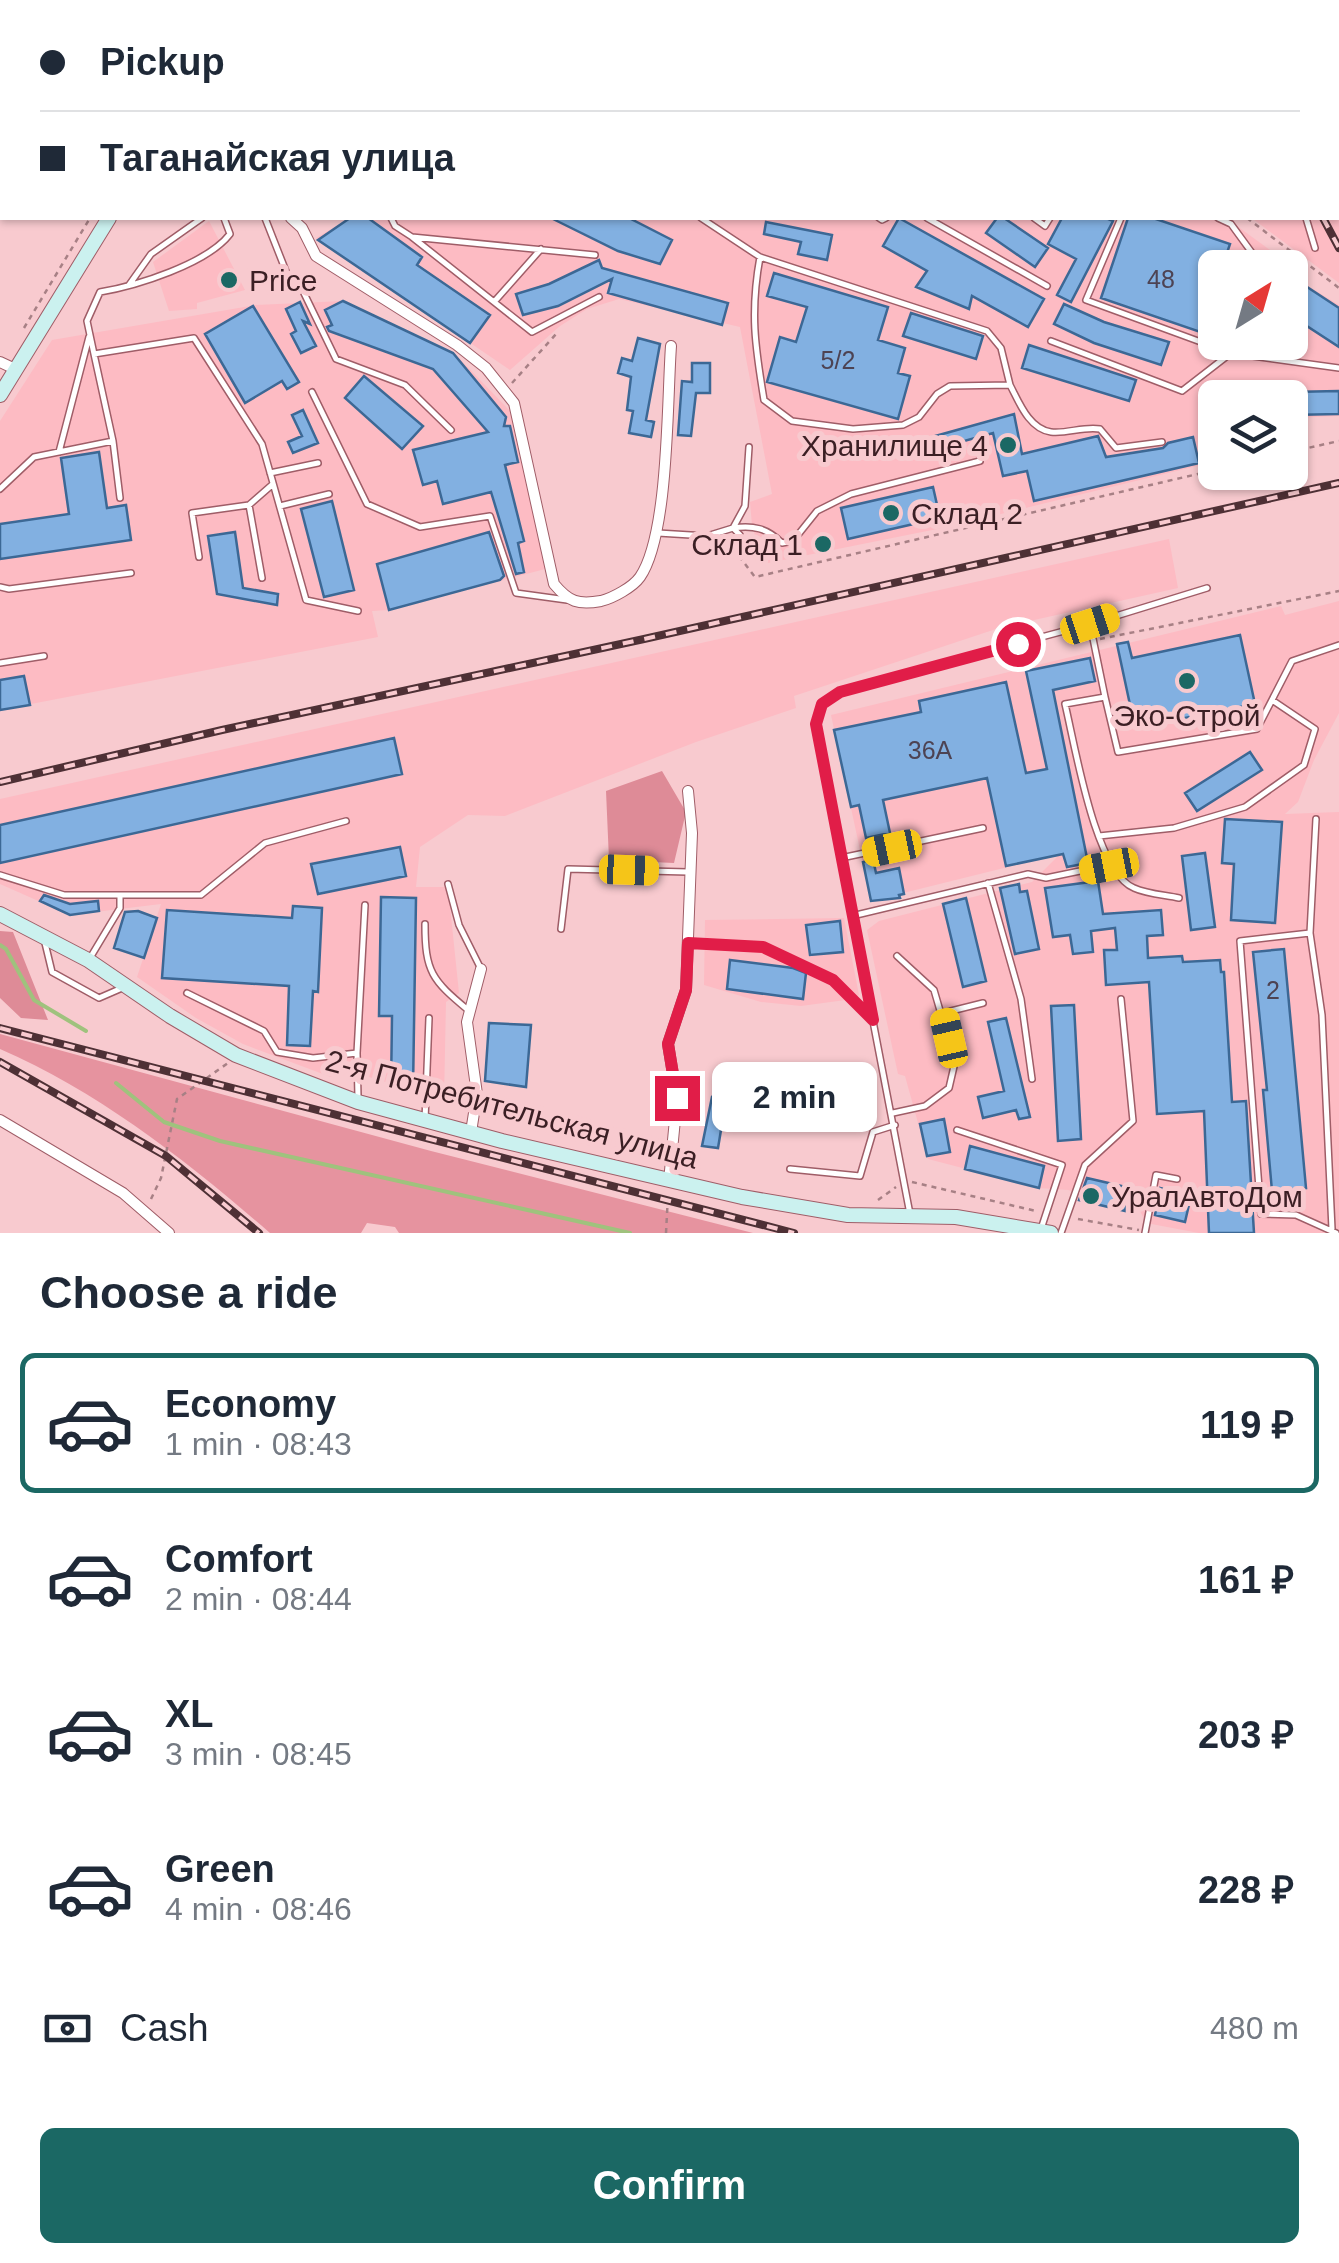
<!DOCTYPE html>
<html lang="en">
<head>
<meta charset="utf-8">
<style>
  :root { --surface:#fff; --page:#f6f6f7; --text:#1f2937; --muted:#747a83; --line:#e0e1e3; --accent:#1b6864 }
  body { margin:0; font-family:Helvetica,sans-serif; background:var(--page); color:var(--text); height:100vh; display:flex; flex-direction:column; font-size:38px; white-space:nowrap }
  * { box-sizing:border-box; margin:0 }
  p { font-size:32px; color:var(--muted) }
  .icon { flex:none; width:55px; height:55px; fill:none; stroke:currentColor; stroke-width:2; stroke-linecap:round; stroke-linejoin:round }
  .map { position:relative; height:1233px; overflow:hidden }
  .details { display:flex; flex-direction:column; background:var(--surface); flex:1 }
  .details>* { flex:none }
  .banner { position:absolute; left:0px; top:0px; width:1340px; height:220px; box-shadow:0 2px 8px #0004; display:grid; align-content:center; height:220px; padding:0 40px; background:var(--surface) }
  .needle { width:65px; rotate:37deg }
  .controls { position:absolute; left:1198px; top:250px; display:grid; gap:20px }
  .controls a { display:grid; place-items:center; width:110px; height:110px; border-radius:15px; background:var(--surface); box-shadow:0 2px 8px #0004; font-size:50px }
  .end { position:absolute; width:45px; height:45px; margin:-22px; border:12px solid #e11d48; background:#fff; box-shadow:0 0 0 5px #fff }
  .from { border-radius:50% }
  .bubble { position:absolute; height:70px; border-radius:15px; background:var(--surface); box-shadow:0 2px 8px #0004; font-size:32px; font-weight:600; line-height:70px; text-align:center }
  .car { position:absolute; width:30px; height:60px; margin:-30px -15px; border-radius:12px; box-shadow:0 0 8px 2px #0007; background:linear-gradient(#f5c518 24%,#345 0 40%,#f5c518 0 76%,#345 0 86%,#f5c518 0) }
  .banner b { display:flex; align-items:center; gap:35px; height:95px; font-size:38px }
  .banner b+b { border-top:2px solid var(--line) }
  .banner i { width:25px; height:25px; background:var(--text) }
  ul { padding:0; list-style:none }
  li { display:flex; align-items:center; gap:30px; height:140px; margin:0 20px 15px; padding:0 20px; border:5px solid transparent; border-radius:15px }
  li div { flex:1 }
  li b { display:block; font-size:38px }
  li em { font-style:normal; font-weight:600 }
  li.current { border-color:var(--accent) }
  li>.icon { width:90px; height:90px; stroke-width:1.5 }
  h2 { padding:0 40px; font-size:45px; line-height:120px }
  .pay { display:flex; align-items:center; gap:25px; height:110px; padding:0 40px; font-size:38px }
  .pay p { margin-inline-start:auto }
  .button { display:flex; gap:20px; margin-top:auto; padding:20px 40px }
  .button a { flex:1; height:115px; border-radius:15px; background:var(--accent); color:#fff; font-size:40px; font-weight:600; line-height:115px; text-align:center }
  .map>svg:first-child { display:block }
</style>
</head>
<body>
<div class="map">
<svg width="1339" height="1233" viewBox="0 0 1339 1233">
  <rect width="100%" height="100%" fill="#f8cacf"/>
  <path fill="#fdbbc3" d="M 988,0 L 1339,0 L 1339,283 L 1253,219 L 1338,218 L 1338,2 Z
    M 350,218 L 1226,218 L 1270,250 L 1269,259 L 1280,267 L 1215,268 L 1215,342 L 1290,342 L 1290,275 L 1339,305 L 1339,416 L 1290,418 L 1290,398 L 1215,398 L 1215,419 L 1209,420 L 1205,464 L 952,526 L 763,564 L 752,525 L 750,502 L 772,494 L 740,327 L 619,299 L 587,309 L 560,326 L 510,370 L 316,238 Z
    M 209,221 L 245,290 L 197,303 L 197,309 L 169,311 L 153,262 Z
    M 343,301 L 455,354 L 512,413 L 549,568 L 389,610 L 372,611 L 378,637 L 0,710 L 0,421 L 52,340 L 256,305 Z
    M 1169,539 L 1178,588 L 1002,627 L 794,696 L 796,708 L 696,742 L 505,816 L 468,815 L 420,847 L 416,887 L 448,887 L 459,993 L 446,1002 L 444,1100 L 369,1077 L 367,1069 L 352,1064 L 331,1077 L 243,1044 L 196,1018 L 137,977 L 161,904 L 70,915 L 0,884 L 0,799 Z
    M 1339,601 L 1339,713 L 1314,760 L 1298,802 L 1285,814 L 1339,812 L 1339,1233 L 1199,1233 L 1146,1223 L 1140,1211 L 1068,1190 L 1039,1188 L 928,1159 L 905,1076 L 898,1074 L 867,930 L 879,921 L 1032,882 L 1060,854 L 871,901 L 831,715 L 1281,606 L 1285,615 Z
    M 844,918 L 859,995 L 853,999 L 801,1006 L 761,1002 L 704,985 L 705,920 Z"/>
  <path fill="#e6939f" d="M 0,1034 L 431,1151 L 753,1233 L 399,1233 L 395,1227 L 367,1223 L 361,1233 L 270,1233 C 188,1162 101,1093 0,1049 Z"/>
  <path fill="#de8b97" d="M 662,771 L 686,812 L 674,863 L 609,860 L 606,791 Z
    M 0,931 L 13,932 L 48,1020 L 21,1018 L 0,998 Z"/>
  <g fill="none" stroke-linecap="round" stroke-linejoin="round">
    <path stroke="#9fc27d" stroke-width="4" d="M 0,945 L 6,949 L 34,1000 L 86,1031
      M 116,1083 L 164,1122 L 220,1141 L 630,1233"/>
  </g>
  <path fill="#82b0e1" stroke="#3c6895" stroke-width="2.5" d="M 350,218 L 368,218 L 422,257 L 417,265 L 490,315 L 470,343 L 318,240 Z
    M 551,218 L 629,218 L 672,240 L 660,264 L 618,251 Z
    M 899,218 L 1044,299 L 1028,327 L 972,296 L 969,309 L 916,287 L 927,271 L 883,246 Z
    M 997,218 L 1004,218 L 1048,248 L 1035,267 L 986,233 Z
    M 1062,218 L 1106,218 L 1113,221 L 1071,302 L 1057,295 L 1076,259 L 1048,244 Z
    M 1128,218 L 1153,218 L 1230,244 L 1222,268 L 1215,268 L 1215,318 L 1209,335 L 1101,298 Z
    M 766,222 L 832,235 L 827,260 L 798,254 L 801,242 L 764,234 Z
    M 599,260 L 602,268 L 728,303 L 722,325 L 608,293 L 612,279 L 558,306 L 523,315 L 516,294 L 549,284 Z
    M 774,273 L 888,307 L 878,340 L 905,348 L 898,373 L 910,376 L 898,419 L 767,382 L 780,337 L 796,342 L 807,307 L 767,296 Z
    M 1298,281 L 1339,308 L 1339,347 L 1290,315 L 1290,295 Z
    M 343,301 L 453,353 L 506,417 L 504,426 L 510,426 L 518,462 L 505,465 L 524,541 L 518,543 L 524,572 L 516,574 L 491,492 L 443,504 L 437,481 L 423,485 L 413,450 L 488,432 L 433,369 L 329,331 L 327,327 L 332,325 L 325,310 Z
    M 300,302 L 310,324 L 303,321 L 316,346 L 301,353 L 291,334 L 296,331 L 286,309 Z
    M 1064,304 L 1104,322 L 1169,342 L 1161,365 L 1094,343 L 1054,324 Z
    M 253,306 L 299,382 L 287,389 L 282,381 L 245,403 L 205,334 Z
    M 911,313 L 983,336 L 976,359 L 903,336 Z
    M 638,338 L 660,344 L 646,420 L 654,422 L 651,437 L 629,433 L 633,411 L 627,410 L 631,377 L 618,373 L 622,358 L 632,361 Z
    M 1029,345 L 1136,380 L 1129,401 L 1022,368 Z
    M 692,363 L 710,363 L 710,393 L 696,393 L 691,436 L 678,435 L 682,381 L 692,382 Z
    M 364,376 L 423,426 L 402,449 L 345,398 Z
    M 1339,391 L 1339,414 L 1290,415 L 1290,392 Z
    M 303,410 L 318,443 L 293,453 L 288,442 L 302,436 L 292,415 Z
    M 1014,414 L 1022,454 L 1098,436 L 1106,457 L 1163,448 L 1168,443 L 1193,437 L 1199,463 L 1034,501 L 1027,471 L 1003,476 L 993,433 L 917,454 L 914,442 Z
    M 99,452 L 107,508 L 126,505 L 131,540 L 0,559 L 0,524 L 69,514 L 61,458 Z
    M 933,487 L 940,518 L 848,539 L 841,508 Z
    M 332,501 L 354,590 L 324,597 L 301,509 Z
    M 235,532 L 243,588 L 278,594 L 277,605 L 217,594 L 208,536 Z
    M 489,532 L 504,576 L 500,580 L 389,610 L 377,564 Z
    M 1240,635 L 1255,704 L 1135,728 L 1117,644 L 1128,642 L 1132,658 Z
    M 1090,658 L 1095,681 L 1053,690 L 1088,863 L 1067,867 L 1063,854 L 1006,866 L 987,778 L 883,800 L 890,833 L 866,838 L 859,805 L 851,807 L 834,730 L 921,712 L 919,701 L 1006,682 L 1026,773 L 1047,769 L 1026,671 Z
    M 24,676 L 30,705 L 0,710 L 0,680 Z
    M 394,738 L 402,774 L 0,863 L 0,825 Z
    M 1250,752 L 1262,770 L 1197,811 L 1185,793 Z
    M 1225,819 L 1282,822 L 1275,923 L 1231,920 L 1234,864 L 1222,863 Z
    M 400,847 L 406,876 L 318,894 L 311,864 Z
    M 1205,853 L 1215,927 L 1191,930 L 1182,856 Z
    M 873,859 L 876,873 L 899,868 L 904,894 L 899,895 L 900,898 L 871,901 L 863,862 Z
    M 1098,881 L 1103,914 L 1161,910 L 1163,935 L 1147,936 L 1148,958 L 1182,956 L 1183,962 L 1220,960 L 1221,972 L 1224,972 L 1232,1102 L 1246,1101 L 1254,1233 L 1209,1233 L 1204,1111 L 1157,1114 L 1149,982 L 1106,985 L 1104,950 L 1117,950 L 1115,928 L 1091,931 L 1093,952 L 1073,954 L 1070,935 L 1053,937 L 1045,888 Z
    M 1019,884 L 1020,892 L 1027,891 L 1039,949 L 1015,954 L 1000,888 Z
    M 44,895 L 70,904 L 98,901 L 99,911 L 70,915 L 40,901 Z
    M 381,897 L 416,898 L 413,1090 L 391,1090 L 392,1016 L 379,1016 Z
    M 966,898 L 986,981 L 963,987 L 943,904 Z
    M 293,906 L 322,908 L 318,992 L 313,991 L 310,1046 L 287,1045 L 289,986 L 162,978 L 167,910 L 292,918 Z
    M 138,911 L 157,918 L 144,958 L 114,948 L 125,912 Z
    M 840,921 L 843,952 L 810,955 L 806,925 Z
    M 1284,949 L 1306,1188 L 1272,1191 L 1263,1090 L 1267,1090 L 1253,952 Z
    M 730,960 L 793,968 L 806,973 L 803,999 L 727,989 Z
    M 1074,1005 L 1081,1139 L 1058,1141 L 1051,1006 Z
    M 1006,1018 L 1030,1117 L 1019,1119 L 1016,1110 L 983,1118 L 978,1097 L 1004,1091 L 988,1022 Z
    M 489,1023 L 531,1025 L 526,1087 L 485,1081 Z
    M 712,1097 L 726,1100 L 718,1148 L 702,1146 Z
    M 944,1119 L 950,1152 L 927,1156 L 920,1124 Z
    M 970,1146 L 1044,1166 L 1039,1188 L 965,1169 Z
    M 1087,1178 L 1130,1188 L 1125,1211 L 1079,1200 Z
    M 1160,1188 L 1191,1196 L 1185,1222 L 1155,1215 Z"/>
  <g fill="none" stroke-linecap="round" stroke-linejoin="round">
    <g stroke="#9f5d67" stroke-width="8">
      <path id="lane" d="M 85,0 L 86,2
        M 235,0 L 236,2
        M 649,0 L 652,2
        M 1313,0 L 1314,2
        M 447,2 L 455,0
        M 513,2 L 515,0
        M 913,2 L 915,0
        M 1148,2 L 1149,0
        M 1220,2 L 1223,0
        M 0,150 L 2,149
        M 265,218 L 289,279 L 301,287 L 336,359 L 405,385 L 451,430
        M 391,218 L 395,226 L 412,237 L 595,255
        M 701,218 L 760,257 L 987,331 L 1001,348 L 1010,385
        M 879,218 L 882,220 L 886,218
        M 927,218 L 1047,286
        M 1034,218 L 1045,226 L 1050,218
        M 1121,218 L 1086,300 L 1231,353 L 1339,368
        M 1218,218 L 1231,224 L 1255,257 L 1253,268
        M 1306,218 L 1315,248
        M 412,237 L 532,332 L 599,297
        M 760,257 C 750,312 755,346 764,400 L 792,421 L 853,429 L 903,425 L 919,417 L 937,394 L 950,386 L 1010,385 C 1019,402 1029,429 1051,432 C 1067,434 1084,426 1100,429 L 1116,448 L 1162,442
        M 129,285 L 151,254 L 202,218
        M 494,302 L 541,249
        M 1051,341 L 1182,391 L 1231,353 L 1234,342
        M 94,354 L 87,321 L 100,292 C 136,286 207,264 230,234 L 224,218
        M 312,392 L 367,504 L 420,527 L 490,516 L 516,593 L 567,600
        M 113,441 L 120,498
        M 59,452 L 89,337
        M 270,473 L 318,463
        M 0,489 L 34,457 L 113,441 L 94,354 L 194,338 L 262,444 L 306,600 L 358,611
        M 249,505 L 262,578
        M 280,506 L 329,494
        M 658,533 L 707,536 L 733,528 L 745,506 L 749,447
        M 707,536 L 733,548 L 738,544 L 740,535 L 733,528 C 753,525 767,528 782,543 L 793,541 L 817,511 L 851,494 L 980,461
        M 199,557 L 192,513 L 249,505 L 273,484
        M 0,587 L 9,589 L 131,573
        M 0,663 L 44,656
        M 1105,697 L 1118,752 L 1257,729 L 1292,661 L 1339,645
        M 1316,819 L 1310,933 L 1322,1015 L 1332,1229
        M 1099,836 L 1174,828 L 1245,807 L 1304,765 L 1315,729 L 1272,700
        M 841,858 L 983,828
        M 0,875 L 64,895 L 201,895 L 265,843 L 346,821
        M 988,883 L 1021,999 L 1032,1079
        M 448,884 L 459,925 L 481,969
        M 1179,898 C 1165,895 1147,894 1134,888 C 1095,872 1075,745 1065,704 L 1105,697 L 1090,624 L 1207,588
        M 852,916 L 1028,874 L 1046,878 L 1109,865
        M 425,924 C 425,972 432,980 468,1010
        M 561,929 L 568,869 L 688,872
        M 1310,933 L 1240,941 L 1261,1214 L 1296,1215 L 1336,1233
        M 45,943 L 52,972 L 99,998 L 122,988
        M 688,943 L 763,947 L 833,979 L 871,1018
        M 90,958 L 120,908 L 120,897
        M 187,993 L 264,1031 L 277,1052 L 313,1058 L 357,1053
        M 943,1013 L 983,1003
        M 358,1097 L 357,1053 L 365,905
        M 893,1113 L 925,1106 L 949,1088 L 955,1062 L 934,990 L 897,956
        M 425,1120 L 429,1018
        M 957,1130 L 1062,1165 L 1041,1229
        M 790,1169 L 860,1176 L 873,1132 L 895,1125
        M 910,1214 L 816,724 L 822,704 L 840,691 L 1090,624
        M 1061,1233 L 1085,1165 L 1133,1121 L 1121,999
        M 1145,1233 L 1156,1175 L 1177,1179"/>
    </g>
    <g stroke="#9f5d67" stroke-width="12">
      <path id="street" d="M 926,0 L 929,2
        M 560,2 L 562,0
        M 291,218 L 302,228 L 316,256 L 457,345 L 486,368 L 514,403 L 554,584 C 569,602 578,605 601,601 C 613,598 633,587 640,577 C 669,535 667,401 671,346
        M 0,362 L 15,369
        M 0,1120 L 123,1193 L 169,1233
        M 471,1132 L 477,1094 L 467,1022 L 481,969
        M 669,1181 L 677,1099 L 668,1044 L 686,990 L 692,833 L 688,791"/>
    </g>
    <g stroke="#9f5d67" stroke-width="16">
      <path id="secondary" d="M 161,0 L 162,2
        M 0,395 L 109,218
        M 0,914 L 88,960 L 170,1016 L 236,1055 L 358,1102 L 502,1141 L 742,1197 L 848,1215 L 956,1217 L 1051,1233"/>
    </g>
    <path stroke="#a78085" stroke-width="2.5" stroke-dasharray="5 5" stroke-linecap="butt" d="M 96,0 L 97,2
      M 198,0 L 198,2
      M 0,169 L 2,169
      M 1247,218 L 1339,288
      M 24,328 L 90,218
      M 512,383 L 557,333
      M 1290,452 L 1339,441
      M 739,556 L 755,577 L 1215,470
      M 1100,639 L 1339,591
      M 912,1182 L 1036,1211
      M 151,1199 L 161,1178 L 177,1099 L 228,1063
      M 878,1200 L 896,1187
      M 1078,1219 L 1139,1230
      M 666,1233 L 668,1195"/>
    <use href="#lane" stroke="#fff" stroke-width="5"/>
    <use href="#street" stroke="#fff" stroke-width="10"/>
    <use href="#secondary" stroke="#cbf1ef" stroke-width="14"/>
    <g stroke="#4e3035" stroke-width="8">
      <path id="rail" d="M 844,0 L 847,2
        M 1040,0 L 1042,2
        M 1269,0 L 1270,2
        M 1323,218 L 1339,248
        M 0,782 L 222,730 L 644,639 L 1339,483
        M 0,1028 L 794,1233
        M 0,1062 L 166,1156 L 259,1233"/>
    </g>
    <use href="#rail" stroke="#f8cacf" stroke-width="4" stroke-dasharray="11" stroke-linecap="butt"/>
  </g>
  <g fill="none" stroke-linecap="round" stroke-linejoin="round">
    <path stroke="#e11d48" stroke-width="12" d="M 677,1098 L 668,1044 L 686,990 L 688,943 L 763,947 L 833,980 L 873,1020 L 816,724 L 822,704 L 840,692 L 1018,644"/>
  </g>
  <g fill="#1b6864" stroke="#f8cacf" stroke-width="4">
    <circle cx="229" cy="280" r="10"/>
    <circle cx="1008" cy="445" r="10"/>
    <circle cx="891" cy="513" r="10"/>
    <circle cx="823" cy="544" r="10"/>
    <circle cx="1187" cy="681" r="10"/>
    <circle cx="1091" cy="1196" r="10"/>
  </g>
  <g text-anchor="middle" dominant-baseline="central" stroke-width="10" stroke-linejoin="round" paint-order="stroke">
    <g font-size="25" fill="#4d4353">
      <text x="1161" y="279">48</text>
      <text x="838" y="360">5/2</text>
      <text x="930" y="750">36А</text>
      <text x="1273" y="990">2</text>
    </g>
    <g font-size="30" fill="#3b1f24" stroke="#f8cacf" text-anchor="start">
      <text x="249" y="280">Price</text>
      <text x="988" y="445" text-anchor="end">Хранилище 4</text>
      <text x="911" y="513">Склад 2</text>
      <text x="803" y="544" text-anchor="end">Склад 1</text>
      <text x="1187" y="715" text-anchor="middle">Эко-Строй</text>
      <text x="1111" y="1196">УралАвтоДом</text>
    </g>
    <g font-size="30" fill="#3b1f24" stroke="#f8cacf">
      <text transform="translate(512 1109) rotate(15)">2-я Потребительская улица</text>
    </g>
  </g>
</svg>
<div class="controls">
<a><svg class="needle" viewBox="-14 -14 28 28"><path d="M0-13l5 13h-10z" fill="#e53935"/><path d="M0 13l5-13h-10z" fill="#747a83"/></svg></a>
<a><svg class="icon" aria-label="layers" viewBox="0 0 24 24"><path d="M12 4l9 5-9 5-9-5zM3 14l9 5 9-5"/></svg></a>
</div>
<i class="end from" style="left:1018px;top:644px"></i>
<i class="end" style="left:677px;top:1098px"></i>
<div class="bubble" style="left:712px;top:1062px;width:165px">2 min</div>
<i class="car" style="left:1090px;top:624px;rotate:72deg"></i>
<i class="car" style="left:892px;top:848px;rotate:258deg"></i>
<i class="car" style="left:1109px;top:866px;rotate:259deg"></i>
<i class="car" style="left:629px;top:870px;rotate:92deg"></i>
<i class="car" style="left:949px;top:1038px;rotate:347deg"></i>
<div class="banner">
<b><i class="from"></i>Pickup</b>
<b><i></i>Таганайская улица</b>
</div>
</div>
<section class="details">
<h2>Choose a ride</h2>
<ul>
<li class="current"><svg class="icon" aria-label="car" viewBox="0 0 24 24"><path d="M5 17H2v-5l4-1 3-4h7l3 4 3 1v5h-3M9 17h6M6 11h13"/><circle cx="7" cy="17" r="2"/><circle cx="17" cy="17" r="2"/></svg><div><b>Economy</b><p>1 min · 08:43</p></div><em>119 ₽</em></li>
<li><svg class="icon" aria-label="car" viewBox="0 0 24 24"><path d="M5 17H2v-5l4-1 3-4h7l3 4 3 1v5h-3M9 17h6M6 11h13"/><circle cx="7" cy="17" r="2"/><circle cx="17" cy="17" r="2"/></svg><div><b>Comfort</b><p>2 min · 08:44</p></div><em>161 ₽</em></li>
<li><svg class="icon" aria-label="car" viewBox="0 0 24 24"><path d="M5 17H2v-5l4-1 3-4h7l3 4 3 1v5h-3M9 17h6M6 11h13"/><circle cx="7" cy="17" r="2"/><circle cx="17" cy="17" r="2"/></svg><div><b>XL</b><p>3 min · 08:45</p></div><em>203 ₽</em></li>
<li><svg class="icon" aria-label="car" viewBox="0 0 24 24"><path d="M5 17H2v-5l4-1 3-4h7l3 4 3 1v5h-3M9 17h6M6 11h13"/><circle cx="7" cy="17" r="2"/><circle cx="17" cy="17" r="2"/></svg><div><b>Green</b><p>4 min · 08:46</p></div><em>228 ₽</em></li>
</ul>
<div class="pay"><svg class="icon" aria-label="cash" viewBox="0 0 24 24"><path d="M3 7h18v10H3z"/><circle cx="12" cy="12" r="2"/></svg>Cash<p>480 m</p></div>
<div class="button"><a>Confirm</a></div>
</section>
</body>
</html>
